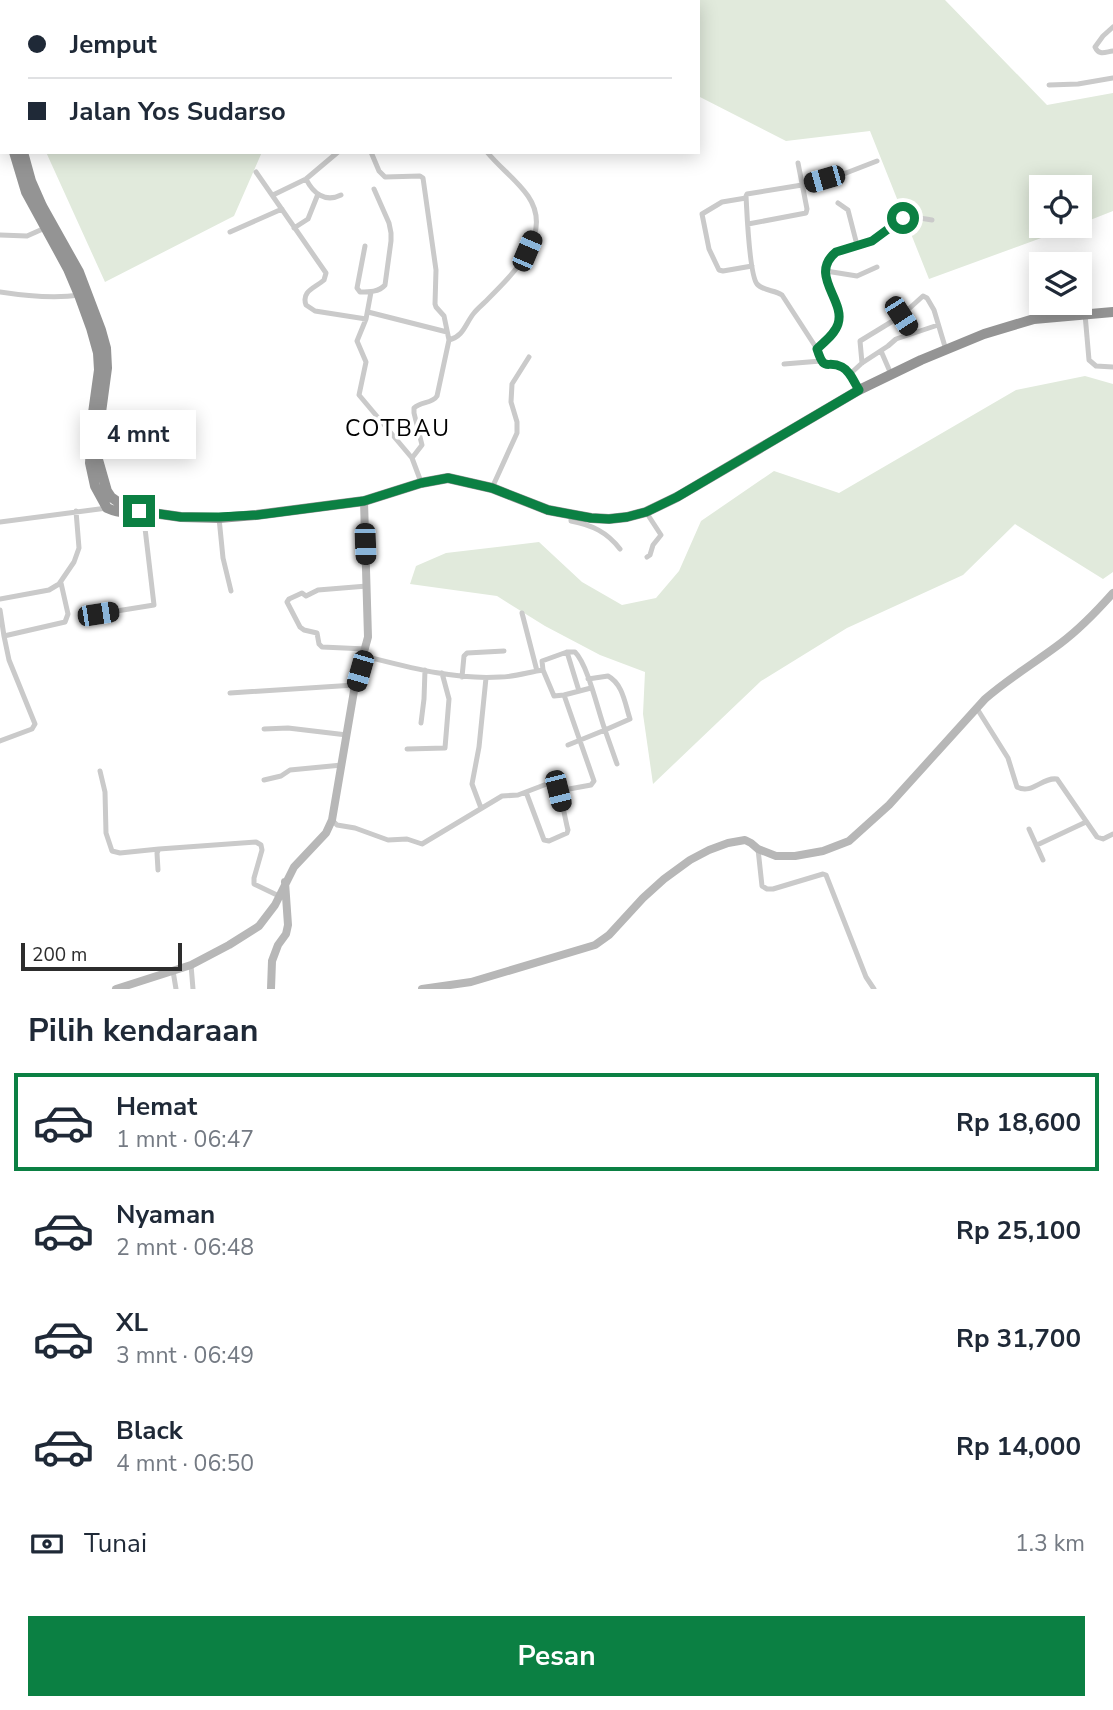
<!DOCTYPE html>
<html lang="id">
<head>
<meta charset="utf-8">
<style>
  :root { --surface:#fff; --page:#f6f6f7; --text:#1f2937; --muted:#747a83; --line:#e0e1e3; --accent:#0b8043 }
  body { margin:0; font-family:"Nunito Sans",sans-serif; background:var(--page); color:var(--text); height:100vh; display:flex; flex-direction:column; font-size:26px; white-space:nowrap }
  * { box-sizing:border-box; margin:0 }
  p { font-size:23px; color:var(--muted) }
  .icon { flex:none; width:38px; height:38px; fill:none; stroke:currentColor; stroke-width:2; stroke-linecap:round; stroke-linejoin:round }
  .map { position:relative; height:989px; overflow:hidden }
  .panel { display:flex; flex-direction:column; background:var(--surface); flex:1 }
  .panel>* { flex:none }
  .guide { position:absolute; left:0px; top:0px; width:700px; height:154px; box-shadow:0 4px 18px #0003; display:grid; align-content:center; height:154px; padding:0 28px; background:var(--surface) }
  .buttons { position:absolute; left:1029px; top:175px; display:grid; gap:14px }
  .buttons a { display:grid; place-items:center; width:63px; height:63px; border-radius:0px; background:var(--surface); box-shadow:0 4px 18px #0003; font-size:35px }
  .scale { position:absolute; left:21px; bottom:18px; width:161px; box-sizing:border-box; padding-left:7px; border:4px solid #2d2d2d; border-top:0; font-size:19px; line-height:24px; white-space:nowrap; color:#2d2d2d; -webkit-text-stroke:5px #fff; paint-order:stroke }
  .end { position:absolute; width:32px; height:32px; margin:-16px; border:9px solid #0b8043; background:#fff; box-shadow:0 0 0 4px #fff }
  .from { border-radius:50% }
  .bubble { position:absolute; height:49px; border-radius:0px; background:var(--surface); box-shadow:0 4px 18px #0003; font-size:23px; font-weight:700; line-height:49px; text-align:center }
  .car { position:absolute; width:21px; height:42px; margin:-21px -10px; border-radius:9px; box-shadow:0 0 5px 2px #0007; background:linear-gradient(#222 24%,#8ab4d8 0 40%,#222 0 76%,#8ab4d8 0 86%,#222 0) }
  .guide b { display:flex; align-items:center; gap:24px; height:66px; font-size:26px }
  .guide b+b { border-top:2px solid var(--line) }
  .guide i { width:18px; height:18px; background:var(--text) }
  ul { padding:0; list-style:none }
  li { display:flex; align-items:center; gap:21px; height:98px; margin:0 14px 10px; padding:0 14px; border:4px solid transparent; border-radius:0px }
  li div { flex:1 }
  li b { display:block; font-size:26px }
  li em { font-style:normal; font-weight:700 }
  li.selected { border-color:var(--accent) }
  li>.icon { width:63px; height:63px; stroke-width:1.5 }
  h2 { padding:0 28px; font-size:32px; line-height:84px }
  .pay { display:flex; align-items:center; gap:18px; height:77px; padding:0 28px; font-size:26px }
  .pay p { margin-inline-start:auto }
  .button { display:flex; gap:14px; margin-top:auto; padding:14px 28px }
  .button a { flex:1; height:80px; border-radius:0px; background:var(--accent); color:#fff; font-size:28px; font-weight:700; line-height:80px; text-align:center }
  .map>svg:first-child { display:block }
</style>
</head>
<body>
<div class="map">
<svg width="1113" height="989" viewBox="0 0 1113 989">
  <rect width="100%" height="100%" fill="#fff"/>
  <path fill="#e1eadc" d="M 61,0 L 945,0 L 1047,105 L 1113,93 L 1113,211 L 1080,224 L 1080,187 L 1041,187 L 1041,226 L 1074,226 L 929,279 L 870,131 L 786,141 L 698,96 L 698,2 L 57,2 Z
    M 46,152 L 262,152 L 234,216 L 105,282 Z
    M 1085,376 L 1113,384 L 1113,572 L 1103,579 L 1015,524 L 963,575 L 847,628 L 761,681 L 653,784 L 643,714 L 645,672 L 600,655 L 545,626 L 497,596 L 410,584 L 416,566 L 446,553 L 539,542 L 582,582 L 622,605 L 656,598 L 679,571 L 701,521 L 774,471 L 839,493 L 1016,390 Z"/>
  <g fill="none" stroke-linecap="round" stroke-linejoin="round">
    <path stroke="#cacaca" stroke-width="5" d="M 1113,27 L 1103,36 L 1095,47 C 1099,56 1105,52 1113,51
      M 1049,85 L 1078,84 L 1113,78
      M 371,152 L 379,171 L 385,177 L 420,176 L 423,178 L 436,270 L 435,304 L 436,307 L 444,316 L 449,340
      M 256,172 L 326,273 L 324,280 C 315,288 301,291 306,305 L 315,311 L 366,319
      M 306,179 C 313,193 325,203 341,195
      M 273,195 L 306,179 L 338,152
      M 746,198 L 722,202 L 702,214 L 709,249 L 719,270 L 723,271 L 752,266
      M 838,203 L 848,210 L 857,245
      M 748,224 L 806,213 L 807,209 L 798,163
      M 294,228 L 308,219 L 318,194
      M 230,232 L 282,209
      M 0,235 L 27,236 L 45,228
      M 365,246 L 357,288 L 360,292 C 369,292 379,292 385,285 L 391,241 L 391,233 L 389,223 L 374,189
      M 826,271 L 857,276 L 877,267
      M 0,292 C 26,296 53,299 80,295
      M 371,292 L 366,319 L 357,341 L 366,362 L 359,395 L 412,458 L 421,482
      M 368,312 L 447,332
      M 1085,314 L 1089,360 L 1096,366 L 1113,367
      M 901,316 L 910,330 L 914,331
      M 817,349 C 824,342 834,334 838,325 C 845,304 810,275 834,254 C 845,245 862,246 875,239 C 903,222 894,213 932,220
      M 881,351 L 891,374
      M 821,361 L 817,349 L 782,295 C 775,290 763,291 757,284 C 749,274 747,212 746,196 L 747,194 L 802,185 L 846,173 L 877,161
      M 862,363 L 860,341 L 901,316 L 923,296 L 927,298 L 934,310 L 946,350
      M 784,364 L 821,361 L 828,365 L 841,366 L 850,374 L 859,390
      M 850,374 L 862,363 L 888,346 L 896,339 L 938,325
      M 412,458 L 422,445 L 414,413 L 414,408 C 421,401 432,404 437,396 L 449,340 C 464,336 465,324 474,313 C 477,309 481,306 485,302 C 511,276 555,235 528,196 C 516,179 500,168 487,152
      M 492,488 L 517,433 L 517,422 L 511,402 L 512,384 L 529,357
      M 646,512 L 661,535 L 653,545 L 650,555 L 647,557
      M 571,515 L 571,521 C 592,525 607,532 620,549
      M 219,518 L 223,558 L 231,591
      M 0,522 L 107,508
      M 0,599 L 49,590 L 59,584 L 74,562 L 79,548 L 76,511
      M 0,610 L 4,636 L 9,660 L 35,724 L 32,729 L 0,741
      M 522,613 L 537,671
      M 98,614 L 154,605 L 143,511
      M 4,636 L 65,622 L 68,614 L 61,583
      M 366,649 L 322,647 L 319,644 L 317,633 L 304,630 L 300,627 L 287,602 L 289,599 L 302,593 L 306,596 L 318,590 L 367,586
      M 567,652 L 579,691
      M 364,656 C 408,667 454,680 500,677 C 514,677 529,672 543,670
      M 462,677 L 464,656 L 467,653 L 504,651
      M 588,679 L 608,676 C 623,684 625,704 630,719 L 605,730 L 617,764
      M 230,693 L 355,685
      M 976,707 L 1008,758 L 1017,787 C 1032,795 1042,777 1057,779 L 1097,837 L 1103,839 L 1113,834
      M 421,723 L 424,699 L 425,670
      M 264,729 L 288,728 L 347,735
      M 568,745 L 605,730 C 598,711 588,665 575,652 L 567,652 L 542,661 L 543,670 L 554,696 L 564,695 L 591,688
      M 407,749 L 445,748 L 449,699 L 442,673
      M 100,771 L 105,792 L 106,833 L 112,851 L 120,853 L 159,849
      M 264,780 L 281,776 L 290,770 L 342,765
      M 558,791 L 591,785 L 594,781 L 564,695
      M 481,808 L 472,784 L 479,747 L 486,678
      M 332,820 L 337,825 L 355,828 L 388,840 L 407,839 L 422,844 L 502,796 L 518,795 L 552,782 C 562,793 564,815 568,830 L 567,833 L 549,841 L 544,840 L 526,792
      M 1029,829 L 1043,860
      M 1037,845 L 1086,822
      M 758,849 L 762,886 L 767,889 L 773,889 L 823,874 L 826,875 L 857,954 L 866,977 L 874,989
      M 158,870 L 157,853 L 159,849 L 256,842 L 261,845 L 262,850 L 254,878 L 254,884 L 279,896
      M 191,965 L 193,989
      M 173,971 L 176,989"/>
    <path stroke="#b7b7b7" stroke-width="8" d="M 0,19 L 2,20
      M 0,29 L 2,29
      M 116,989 L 191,965 L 229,945 L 259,926 L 275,905 L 294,867 L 326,833 L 332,820 L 355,685 L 368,637 L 364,501
      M 271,989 L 272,961 L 278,945 L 286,934 L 288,925 L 285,882
      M 422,989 L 471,982 L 595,945 L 609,935 L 643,898 L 664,879 L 690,860 L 709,850 L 728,843 L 745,840 L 751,843 L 758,849 L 776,856 L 795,856 L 823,851 L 849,841 L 889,805 L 985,699 C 1009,678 1036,662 1061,643 C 1081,628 1097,611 1113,593"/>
    <path stroke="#949494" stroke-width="10" d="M 0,99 L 2,100
      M 0,111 L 2,114
      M 14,152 L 26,192 L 68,269 L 79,295 L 91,328 L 98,353 L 99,370 L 93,413 L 90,463 L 95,486 L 107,508 C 118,513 127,514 138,511
      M 23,152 L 31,181 L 42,206 L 79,272 L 101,330 L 106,348 L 107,368 L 97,442 L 97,456 L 107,491 L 111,497 L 118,502 L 139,511 L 181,517 L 219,518 L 256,515 L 364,501 L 421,483 L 448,478 L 492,488 L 548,510 L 591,518 L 609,519 L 627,517 L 646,512 L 677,497 L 859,390 L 921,360 L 984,334 L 1034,319 L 1113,312"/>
  </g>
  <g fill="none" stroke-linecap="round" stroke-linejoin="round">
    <path stroke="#0b8043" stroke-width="9" d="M 139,511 L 181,517 L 219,517 L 257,515 L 364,501 L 421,483 L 448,478 L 492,488 L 548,510 L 591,518 L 609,519 L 627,517 L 646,512 L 677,497 L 859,390 C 854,382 850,371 842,367 C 826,359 825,374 817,349 C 824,342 835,334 838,324 C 846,300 808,275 836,252 L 872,241 L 903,218"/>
  </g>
  <g text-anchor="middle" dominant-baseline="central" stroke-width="7" stroke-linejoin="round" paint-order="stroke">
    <g font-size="23" letter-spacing="2" fill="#000" stroke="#fff">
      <text x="398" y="428">COTBAU</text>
    </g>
  </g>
</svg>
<div class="buttons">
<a><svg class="icon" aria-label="locate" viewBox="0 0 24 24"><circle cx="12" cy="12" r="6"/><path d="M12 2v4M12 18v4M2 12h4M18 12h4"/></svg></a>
<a><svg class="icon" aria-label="layers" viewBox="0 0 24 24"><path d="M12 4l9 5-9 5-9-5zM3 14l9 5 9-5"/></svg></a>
</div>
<div class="scale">200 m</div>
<i class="end from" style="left:903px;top:218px"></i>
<i class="end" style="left:139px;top:511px"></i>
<div class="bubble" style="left:80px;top:410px;width:116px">4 mnt</div>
<i class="car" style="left:824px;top:179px;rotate:254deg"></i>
<i class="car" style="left:527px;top:251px;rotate:23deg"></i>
<i class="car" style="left:901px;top:316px;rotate:147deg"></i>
<i class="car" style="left:365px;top:544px;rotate:178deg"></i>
<i class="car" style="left:98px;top:614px;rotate:81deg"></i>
<i class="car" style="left:360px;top:671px;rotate:196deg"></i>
<i class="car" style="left:558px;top:791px;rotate:166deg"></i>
<div class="guide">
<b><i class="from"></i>Jemput</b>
<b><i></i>Jalan Yos Sudarso</b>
</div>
</div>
<section class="panel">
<h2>Pilih kendaraan</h2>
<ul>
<li class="selected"><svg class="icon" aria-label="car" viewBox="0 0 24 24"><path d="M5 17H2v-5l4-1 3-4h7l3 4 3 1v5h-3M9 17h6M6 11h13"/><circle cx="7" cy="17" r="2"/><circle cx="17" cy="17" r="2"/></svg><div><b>Hemat</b><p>1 mnt · 06:47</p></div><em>Rp 18,600</em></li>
<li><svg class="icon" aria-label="car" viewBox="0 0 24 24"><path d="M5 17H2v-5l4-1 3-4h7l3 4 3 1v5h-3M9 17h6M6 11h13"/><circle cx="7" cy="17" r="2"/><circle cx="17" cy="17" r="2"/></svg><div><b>Nyaman</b><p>2 mnt · 06:48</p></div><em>Rp 25,100</em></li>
<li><svg class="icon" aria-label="car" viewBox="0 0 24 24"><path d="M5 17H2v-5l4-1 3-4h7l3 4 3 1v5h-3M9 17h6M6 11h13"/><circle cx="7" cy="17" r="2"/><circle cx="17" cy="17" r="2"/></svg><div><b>XL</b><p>3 mnt · 06:49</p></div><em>Rp 31,700</em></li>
<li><svg class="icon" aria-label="car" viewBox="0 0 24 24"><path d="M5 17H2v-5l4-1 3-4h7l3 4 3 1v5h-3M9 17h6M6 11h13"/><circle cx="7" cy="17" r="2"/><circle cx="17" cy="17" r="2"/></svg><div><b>Black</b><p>4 mnt · 06:50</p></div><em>Rp 14,000</em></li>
</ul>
<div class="pay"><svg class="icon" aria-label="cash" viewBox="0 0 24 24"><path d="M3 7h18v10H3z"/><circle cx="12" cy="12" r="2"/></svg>Tunai<p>1.3 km</p></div>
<div class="button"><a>Pesan</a></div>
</section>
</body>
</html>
